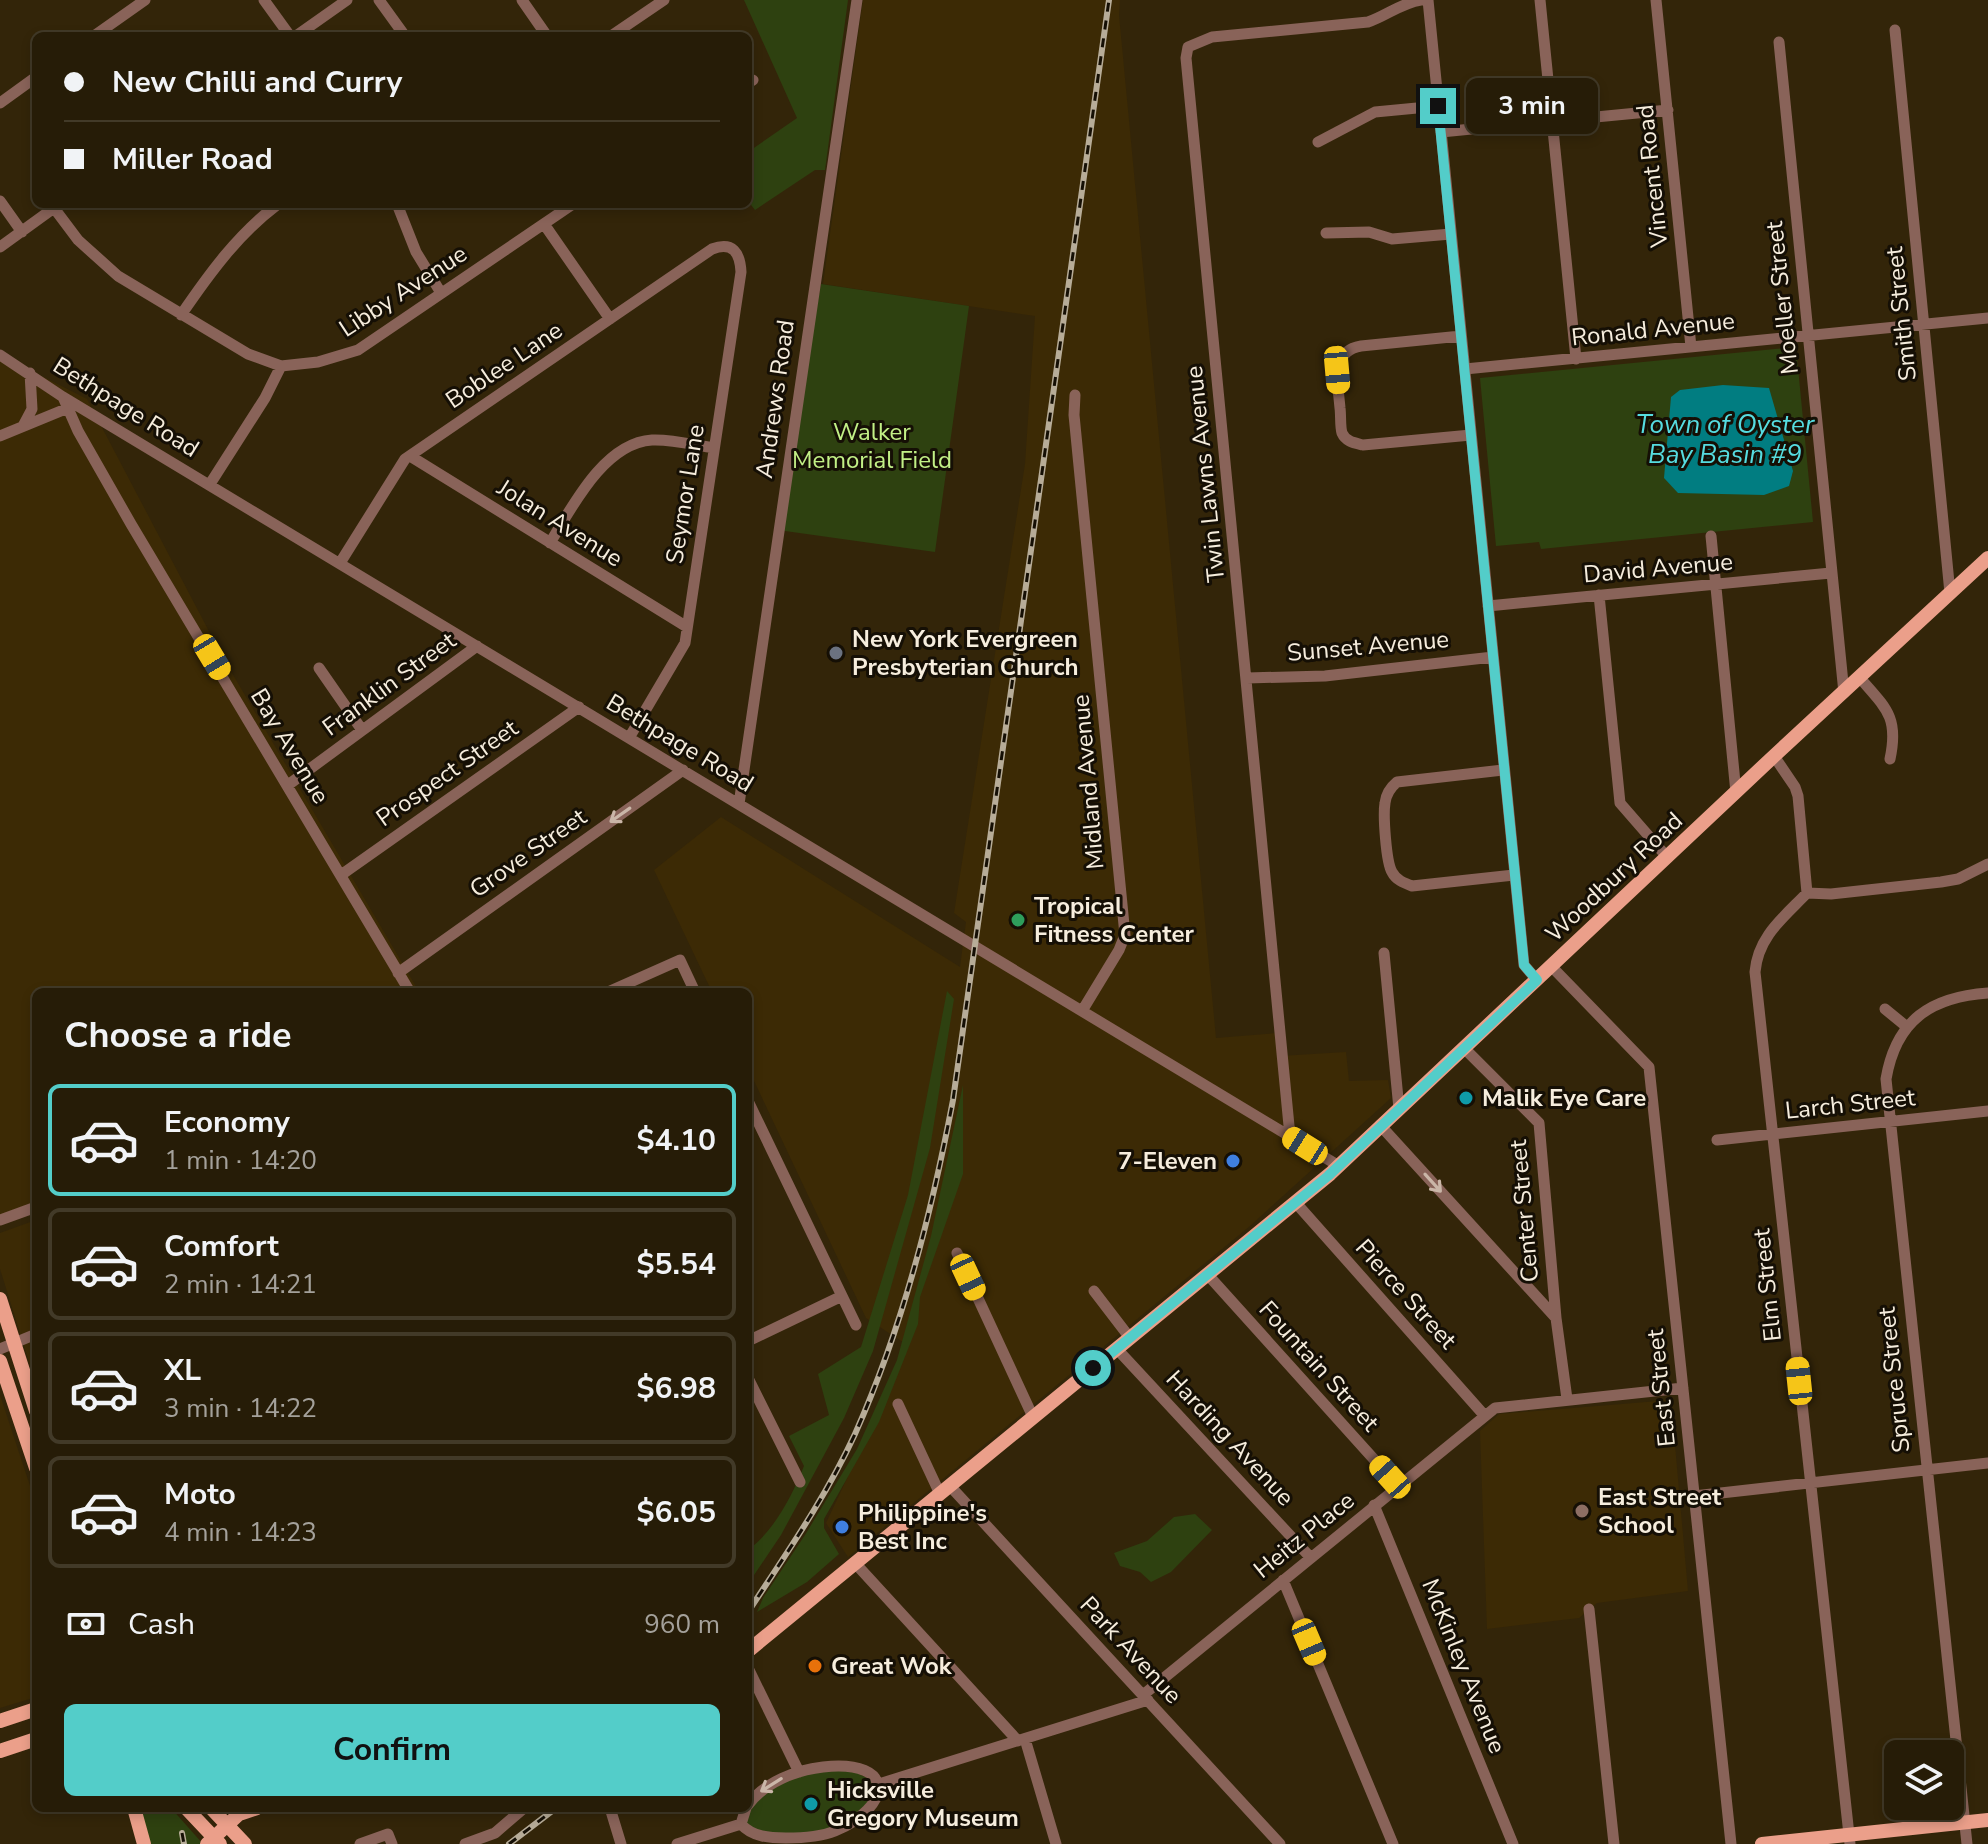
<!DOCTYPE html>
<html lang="en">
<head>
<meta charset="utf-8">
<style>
  :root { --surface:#261c07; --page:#2e2511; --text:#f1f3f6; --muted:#a4a19b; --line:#423a28; --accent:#53cdc9 }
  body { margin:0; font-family:"Nunito Sans",sans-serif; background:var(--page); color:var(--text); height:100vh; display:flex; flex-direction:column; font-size:30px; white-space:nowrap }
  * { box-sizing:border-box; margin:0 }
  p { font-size:26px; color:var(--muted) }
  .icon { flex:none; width:44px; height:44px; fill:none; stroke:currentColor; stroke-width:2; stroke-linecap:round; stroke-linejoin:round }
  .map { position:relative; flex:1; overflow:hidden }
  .drawer { position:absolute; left:32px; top:988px; width:720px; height:824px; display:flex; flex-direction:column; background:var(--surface); border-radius:12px; box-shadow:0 4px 12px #0003,0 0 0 2px var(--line) }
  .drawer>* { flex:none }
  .banner { position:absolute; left:32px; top:32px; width:720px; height:176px; border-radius:12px; box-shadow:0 4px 12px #0003,0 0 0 2px var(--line); display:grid; align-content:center; height:176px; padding:0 32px; background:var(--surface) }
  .fabs { position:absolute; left:1884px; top:1740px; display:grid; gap:16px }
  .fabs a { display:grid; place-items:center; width:80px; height:80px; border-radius:12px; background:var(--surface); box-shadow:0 4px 12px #0003,0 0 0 2px var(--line); font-size:40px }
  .end { position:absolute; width:36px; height:36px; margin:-18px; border:10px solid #53cdc9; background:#111; box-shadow:0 0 0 4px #111 }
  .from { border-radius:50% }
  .bubble { position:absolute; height:56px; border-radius:12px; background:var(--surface); box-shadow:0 4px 12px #0003,0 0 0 2px var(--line); font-size:26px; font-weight:700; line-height:56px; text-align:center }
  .car { position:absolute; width:24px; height:48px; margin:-24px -12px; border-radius:10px; box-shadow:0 0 6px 2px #0007; background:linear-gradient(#f5c518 24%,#345 0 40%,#f5c518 0 76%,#345 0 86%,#f5c518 0) }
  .banner b { display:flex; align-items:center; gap:28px; height:76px; font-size:30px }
  .banner b+b { border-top:2px solid var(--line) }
  .banner i { width:20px; height:20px; background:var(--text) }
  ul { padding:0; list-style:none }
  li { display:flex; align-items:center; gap:24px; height:112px; margin:0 16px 12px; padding:0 16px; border:4px solid var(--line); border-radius:12px }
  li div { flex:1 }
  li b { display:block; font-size:30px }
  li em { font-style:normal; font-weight:700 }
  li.on { border-color:var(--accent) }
  li>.icon { width:72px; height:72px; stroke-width:1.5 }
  h2 { padding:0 32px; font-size:36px; line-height:96px }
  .pay { display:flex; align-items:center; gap:20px; height:88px; padding:0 32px; font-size:30px }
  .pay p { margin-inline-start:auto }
  .cta { display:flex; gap:16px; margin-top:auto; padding:16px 32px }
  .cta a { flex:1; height:92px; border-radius:12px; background:var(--accent); color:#111; font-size:32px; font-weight:700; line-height:92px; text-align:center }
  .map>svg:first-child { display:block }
</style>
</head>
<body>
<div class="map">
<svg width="1988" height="1844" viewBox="0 0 1988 1844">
  <rect width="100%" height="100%" fill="#332509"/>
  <path fill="#3c2a05" d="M 863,0 L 1120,0 L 1119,15 L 1216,1038 L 1277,1033 L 1280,1056 L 1346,1052 L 1349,1081 L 1388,1080 L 1391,1098 L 1250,1226 L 848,1557 L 826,1523 L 909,1346 L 866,1318 L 748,1068 L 748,992 L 712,992 L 654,870 L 721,817 L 960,967 L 966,922 L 954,913 L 1025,464 L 1035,316 L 823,284 Z
    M 0,355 L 87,399 L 222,656 L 418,990 L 413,992 L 36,992 L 36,1201 L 0,1216 Z
    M 36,1220 L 36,1384 L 0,1269 L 0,1233 Z
    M 0,1395 L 36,1504 L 36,1697 L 0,1708 Z
    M 1671,1400 L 1688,1591 L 1597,1603 L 1579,1618 L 1487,1629 L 1480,1431 L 1499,1414 Z"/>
  <path fill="#2e4110" d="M 744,0 L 848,0 L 825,170 L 815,170 L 755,210 L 748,201 L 748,152 L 797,118 Z
    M 821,284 L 969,306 L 935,552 L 778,530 Z
    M 1796,347 L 1813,522 L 1541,549 L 1539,542 L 1496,546 L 1480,378 Z
    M 947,991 L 954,999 L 930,1148 L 873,1351 L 844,1418 L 781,1535 L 748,1584 L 748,1550 C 774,1531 792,1496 804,1466 L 789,1436 L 829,1415 L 818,1374 L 861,1347 L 908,1195 Z
    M 963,1085 L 963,1174 L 920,1297 L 918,1324 L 879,1422 L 824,1519 L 824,1528 L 839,1554 L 807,1582 L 757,1612 L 763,1598 L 805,1535 L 857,1449 L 897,1360 L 931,1236 Z
    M 1195,1514 L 1212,1530 L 1171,1572 L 1151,1582 L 1140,1572 L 1120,1566 L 1114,1553 L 1147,1541 L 1174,1517 Z
    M 848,1768 L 878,1784 L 862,1811 L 831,1830 L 781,1837 L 746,1828 L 745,1813 L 753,1801 L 791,1776 Z
    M 138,1808 L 171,1808 L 203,1844 L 147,1844 Z"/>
  <path fill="#017d81" d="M 1723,385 L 1769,388 L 1793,471 L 1789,486 L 1764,495 L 1678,493 L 1664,478 L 1671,397 L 1680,390 Z"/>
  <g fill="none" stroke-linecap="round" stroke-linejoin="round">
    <path stroke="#896359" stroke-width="11" d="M 264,0 L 290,36
      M 379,0 L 405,36
      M 522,0 L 547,36
      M 1428,0 L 1524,965 L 1537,980
      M 1540,0 L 1576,359
      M 1656,0 L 1691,347
      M 1895,30 L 1950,593
      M 94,36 L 145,0
      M 296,36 L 347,0
      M 611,36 L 664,0
      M 1779,42 L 1844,693
      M 748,83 L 753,80
      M 0,103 L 36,77
      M 1441,132 L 1668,110
      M 1318,142 L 1375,112 L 1438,106
      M 0,201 L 22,232
      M 397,204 L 416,252 L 441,293
      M 54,208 L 78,240 L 118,276 L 248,354 L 281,366 L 318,362 L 358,350 L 573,204
      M 544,224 L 610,319
      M 1326,233 L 1369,232 L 1392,239 L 1451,234
      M 0,247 L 58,205
      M 181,315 C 209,274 238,234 278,204
      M 1461,336 L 1361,346 C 1330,351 1338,384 1340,408 C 1341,415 1340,427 1342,433 C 1346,442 1355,443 1363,445 L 1471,435
      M 0,355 L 63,397 L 1339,1166
      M 1465,369 L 1988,318
      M 1075,395 L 1074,415 L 1125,935 L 1119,950 L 1082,1011
      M 63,397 L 78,431 L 131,524 L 410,992
      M 23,426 L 32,409 L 30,373
      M 0,436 L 73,406
      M 410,456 L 687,627
      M 210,484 L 265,398 L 281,366
      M 1711,536 L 1736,793
      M 550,543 C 572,507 604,443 652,440 C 672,439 694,445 714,448
      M 340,563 L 405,459 L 712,249 C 733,241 740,253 741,272 L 685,643 L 629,738
      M 1599,595 L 1620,803 L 1667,857
      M 1488,606 L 1831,573
      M 319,668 L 362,730
      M 1247,678 L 1325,676 L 1493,657
      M 1860,678 C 1886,708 1899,717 1890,759
      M 1774,756 L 1795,787 L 1798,796 L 1807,893
      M 1503,770 L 1397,782 C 1391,787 1386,794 1385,803 C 1383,815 1386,862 1392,872 C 1396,880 1404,883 1412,886 L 1514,875
      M 288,785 L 477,646
      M 739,804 L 857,0
      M 341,875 L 579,707
      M 1807,893 C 1784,917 1758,936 1755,972 L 1850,1844
      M 1807,893 L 1831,894 L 1941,882 L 1958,879 L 1988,864
      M 1384,953 L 1399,1109
      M 1551,966 L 1649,1067 L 1731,1844
      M 398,973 L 683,770
      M 608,992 L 680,960 L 695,992
      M 1885,1009 L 1907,1027
      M 1464,1048 L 1539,1123 L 1556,1318 L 1567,1399
      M 748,1101 L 856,1325
      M 1380,1125 L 1556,1318
      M 1290,1136 L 1186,58 L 1188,47 L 1212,37 L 1368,22 C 1386,16 1401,3 1421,0
      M 1717,1140 L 1988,1111
      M 1296,1203 L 1484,1415
      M 0,1220 L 36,1207
      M 957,1253 L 1033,1417
      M 1208,1275 L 1398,1486
      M 1094,1291 L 1130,1338
      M 748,1341 L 842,1296
      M 0,1349 L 36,1334
      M 1117,1349 L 1311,1558
      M 748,1378 L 800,1482
      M 898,1404 L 940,1494
      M 950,1486 L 1280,1844
      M 1694,1496 L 1988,1463
      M 1374,1505 L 1513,1844
      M 855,1563 L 1018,1741
      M 1283,1580 L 1393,1844
      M 1589,1609 L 1614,1844
      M 748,1668 L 799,1772
      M 1143,1695 L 1495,1408 L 1683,1388
      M 1025,1739 L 1056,1844
      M 879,1784 L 1148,1700
      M 610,1808 L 621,1844
      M 746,1808 L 741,1824 C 752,1837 770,1838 786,1838 C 802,1838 820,1837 835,1831 C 891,1808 898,1759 823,1767 C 796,1770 765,1782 748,1805
      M 360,1844 L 388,1834 L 392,1844
      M 465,1844 L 495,1833 L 524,1808
      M 677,1844 L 741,1824
      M 1967,1844 L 1886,1079 C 1896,1020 1931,997 1988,993"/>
    <path stroke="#eb9f8a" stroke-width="14" d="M 0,1299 L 36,1411
      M 0,1361 L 36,1468
      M 748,1651 L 1330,1174 L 1774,756 L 1988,558
      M 0,1721 L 36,1709
      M 0,1751 L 36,1739
      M 134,1808 L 144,1844
      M 186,1808 L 220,1844
      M 211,1808 L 245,1844
      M 207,1844 L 239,1814 L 257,1808
      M 1762,1844 L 1988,1820"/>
    <g stroke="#b7ac98" stroke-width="6">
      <path id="rail" d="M 748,1612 C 786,1554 826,1497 855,1434 C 903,1326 931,1215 953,1100 L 1109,0
        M 182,1833 L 184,1844
        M 509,1844 L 556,1808"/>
    </g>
    <use href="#rail" stroke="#150f05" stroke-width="3" stroke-dasharray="9" stroke-linecap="butt"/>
  </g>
  <defs><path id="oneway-shaft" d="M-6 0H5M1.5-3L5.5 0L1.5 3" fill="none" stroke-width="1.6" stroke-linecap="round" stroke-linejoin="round" transform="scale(2)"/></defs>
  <g stroke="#cab6a8">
    <use href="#oneway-shaft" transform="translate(620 815) rotate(145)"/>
    <use href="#oneway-shaft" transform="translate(1433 1183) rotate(48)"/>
    <use href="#oneway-shaft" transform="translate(771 1785) rotate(148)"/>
  </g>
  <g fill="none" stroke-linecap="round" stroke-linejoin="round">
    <path stroke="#53cdc9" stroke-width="10" d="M 1093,1368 L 1328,1176 L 1537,980 L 1524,965 L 1438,106"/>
  </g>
  <circle fill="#6b7280" stroke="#150f05" stroke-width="3" cx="836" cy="653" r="8"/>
  <circle fill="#2e9e5b" stroke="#150f05" stroke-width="3" cx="1018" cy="920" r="8"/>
  <g fill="#0f9aa8" stroke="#150f05" stroke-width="3">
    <circle cx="1466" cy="1098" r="8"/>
    <circle cx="811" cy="1804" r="8"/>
  </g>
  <g fill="#3f7fe0" stroke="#150f05" stroke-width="3">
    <circle cx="1233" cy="1161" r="8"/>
    <circle cx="842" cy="1527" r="8"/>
  </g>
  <circle fill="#8d6e63" stroke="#150f05" stroke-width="3" cx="1582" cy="1511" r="8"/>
  <circle fill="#e8710a" stroke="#150f05" stroke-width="3" cx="815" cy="1666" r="8"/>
  <g text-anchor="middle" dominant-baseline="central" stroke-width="6" stroke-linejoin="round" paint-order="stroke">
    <g font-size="24" fill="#f6eddd" stroke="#150f05">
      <text transform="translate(1652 176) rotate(-96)">Vincent Road</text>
      <text transform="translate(403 291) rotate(-33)">Libby Avenue</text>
      <text transform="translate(1782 298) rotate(-96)">Moeller Street</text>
      <text transform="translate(1901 314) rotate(-96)">Smith Street</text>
      <text transform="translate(1653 329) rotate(-6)">Ronald Avenue</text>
      <text transform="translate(504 365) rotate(-34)">Boblee Lane</text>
      <text transform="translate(775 399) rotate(-82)">Andrews Road</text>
      <text transform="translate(126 407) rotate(32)">Bethpage Road</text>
      <text transform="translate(1205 474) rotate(-96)">Twin Lawns Avenue</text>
      <text transform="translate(685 494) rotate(-81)">Seymor Lane</text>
      <text transform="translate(560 523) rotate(32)">Jolan Avenue</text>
      <text transform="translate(1658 568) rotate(-5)">David Avenue</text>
      <text transform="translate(1368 646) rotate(-5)">Sunset Avenue</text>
      <text transform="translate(389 684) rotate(-36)">Franklin Street</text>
      <text transform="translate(680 743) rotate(31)">Bethpage Road</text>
      <text transform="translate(290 746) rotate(59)">Bay Avenue</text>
      <text transform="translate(447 773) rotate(-35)">Prospect Street</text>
      <text transform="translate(1088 782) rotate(-95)">Midland Avenue</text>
      <text transform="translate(528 853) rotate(-35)">Grove Street</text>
      <text transform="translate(1614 877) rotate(-43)">Woodbury Road</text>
      <text transform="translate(1850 1104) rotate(-6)">Larch Street</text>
      <text transform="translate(1524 1211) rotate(-95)">Center Street</text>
      <text transform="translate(1767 1285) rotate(-96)">Elm Street</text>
      <text transform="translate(1406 1294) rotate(48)">Pierce Street</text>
      <text transform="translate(1319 1366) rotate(48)">Fountain Street</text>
      <text transform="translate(1894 1380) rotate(-96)">Spruce Street</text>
      <text transform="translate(1661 1388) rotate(-96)">East Street</text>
      <text transform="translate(1230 1438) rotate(47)">Harding Avenue</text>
      <text transform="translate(1304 1535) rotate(-39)">Heitz Place</text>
      <text transform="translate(1131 1650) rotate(47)">Park Avenue</text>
      <text transform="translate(1464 1666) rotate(68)">McKinley Avenue</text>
    </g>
    <g font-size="24" fill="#c2f086" stroke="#150f05">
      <text x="872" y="432">Walker<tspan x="872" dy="28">Memorial Field</tspan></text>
    </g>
    <g font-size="24" font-weight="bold" fill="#f6eddd" stroke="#150f05" text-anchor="start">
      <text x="852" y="639">New York Evergreen<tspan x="852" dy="28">Presbyterian Church</tspan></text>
      <text x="1034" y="906">Tropical<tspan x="1034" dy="28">Fitness Center</tspan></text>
      <text x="1482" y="1098">Malik Eye Care</text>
      <text x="1217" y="1161" text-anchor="end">7-Eleven</text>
      <text x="1598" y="1497">East Street<tspan x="1598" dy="28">School</tspan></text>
      <text x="858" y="1513">Philippine's<tspan x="858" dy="28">Best Inc</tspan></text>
      <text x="831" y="1666">Great Wok</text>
      <text x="827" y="1790">Hicksville<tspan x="827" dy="28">Gregory Museum</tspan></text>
    </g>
    <g font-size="26" font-style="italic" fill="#56dce0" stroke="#150f05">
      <text x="1725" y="424">Town of Oyster<tspan x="1725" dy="30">Bay Basin #9</tspan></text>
    </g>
  </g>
</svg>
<div class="fabs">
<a><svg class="icon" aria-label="layers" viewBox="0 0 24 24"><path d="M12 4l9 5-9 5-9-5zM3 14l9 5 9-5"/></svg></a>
</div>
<i class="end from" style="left:1093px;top:1368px"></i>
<i class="end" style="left:1438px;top:106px"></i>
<div class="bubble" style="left:1466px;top:78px;width:132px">3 min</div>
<i class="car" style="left:1337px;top:370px;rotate:175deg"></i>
<i class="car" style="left:212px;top:657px;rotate:149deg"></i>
<i class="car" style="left:1305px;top:1146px;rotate:302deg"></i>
<i class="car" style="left:968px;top:1277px;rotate:155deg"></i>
<i class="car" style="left:1799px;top:1381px;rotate:354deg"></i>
<i class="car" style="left:1390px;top:1477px;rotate:318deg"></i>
<i class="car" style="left:1309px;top:1642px;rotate:157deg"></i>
<div class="banner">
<b><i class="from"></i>New Chilli and Curry</b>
<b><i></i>Miller Road</b>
</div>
<section class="drawer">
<h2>Choose a ride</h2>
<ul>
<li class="on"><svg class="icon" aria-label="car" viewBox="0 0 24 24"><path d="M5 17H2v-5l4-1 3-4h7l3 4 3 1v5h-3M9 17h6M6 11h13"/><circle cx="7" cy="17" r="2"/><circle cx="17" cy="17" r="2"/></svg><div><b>Economy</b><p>1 min · 14:20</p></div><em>$4.10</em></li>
<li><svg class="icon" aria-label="car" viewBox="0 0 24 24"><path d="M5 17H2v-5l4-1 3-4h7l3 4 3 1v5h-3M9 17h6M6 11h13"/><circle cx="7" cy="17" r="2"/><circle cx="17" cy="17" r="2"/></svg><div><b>Comfort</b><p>2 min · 14:21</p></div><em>$5.54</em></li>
<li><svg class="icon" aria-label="car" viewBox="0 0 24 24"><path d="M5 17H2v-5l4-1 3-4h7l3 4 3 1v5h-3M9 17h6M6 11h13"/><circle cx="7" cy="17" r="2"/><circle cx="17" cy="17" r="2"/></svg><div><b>XL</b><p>3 min · 14:22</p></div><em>$6.98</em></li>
<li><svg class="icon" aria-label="car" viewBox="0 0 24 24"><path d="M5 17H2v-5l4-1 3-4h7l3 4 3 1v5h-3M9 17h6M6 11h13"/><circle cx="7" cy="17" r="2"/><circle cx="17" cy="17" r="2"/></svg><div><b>Moto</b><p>4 min · 14:23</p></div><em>$6.05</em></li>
</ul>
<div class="pay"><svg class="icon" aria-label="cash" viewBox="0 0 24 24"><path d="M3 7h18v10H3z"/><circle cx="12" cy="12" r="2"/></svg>Cash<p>960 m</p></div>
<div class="cta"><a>Confirm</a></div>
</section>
</div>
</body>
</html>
